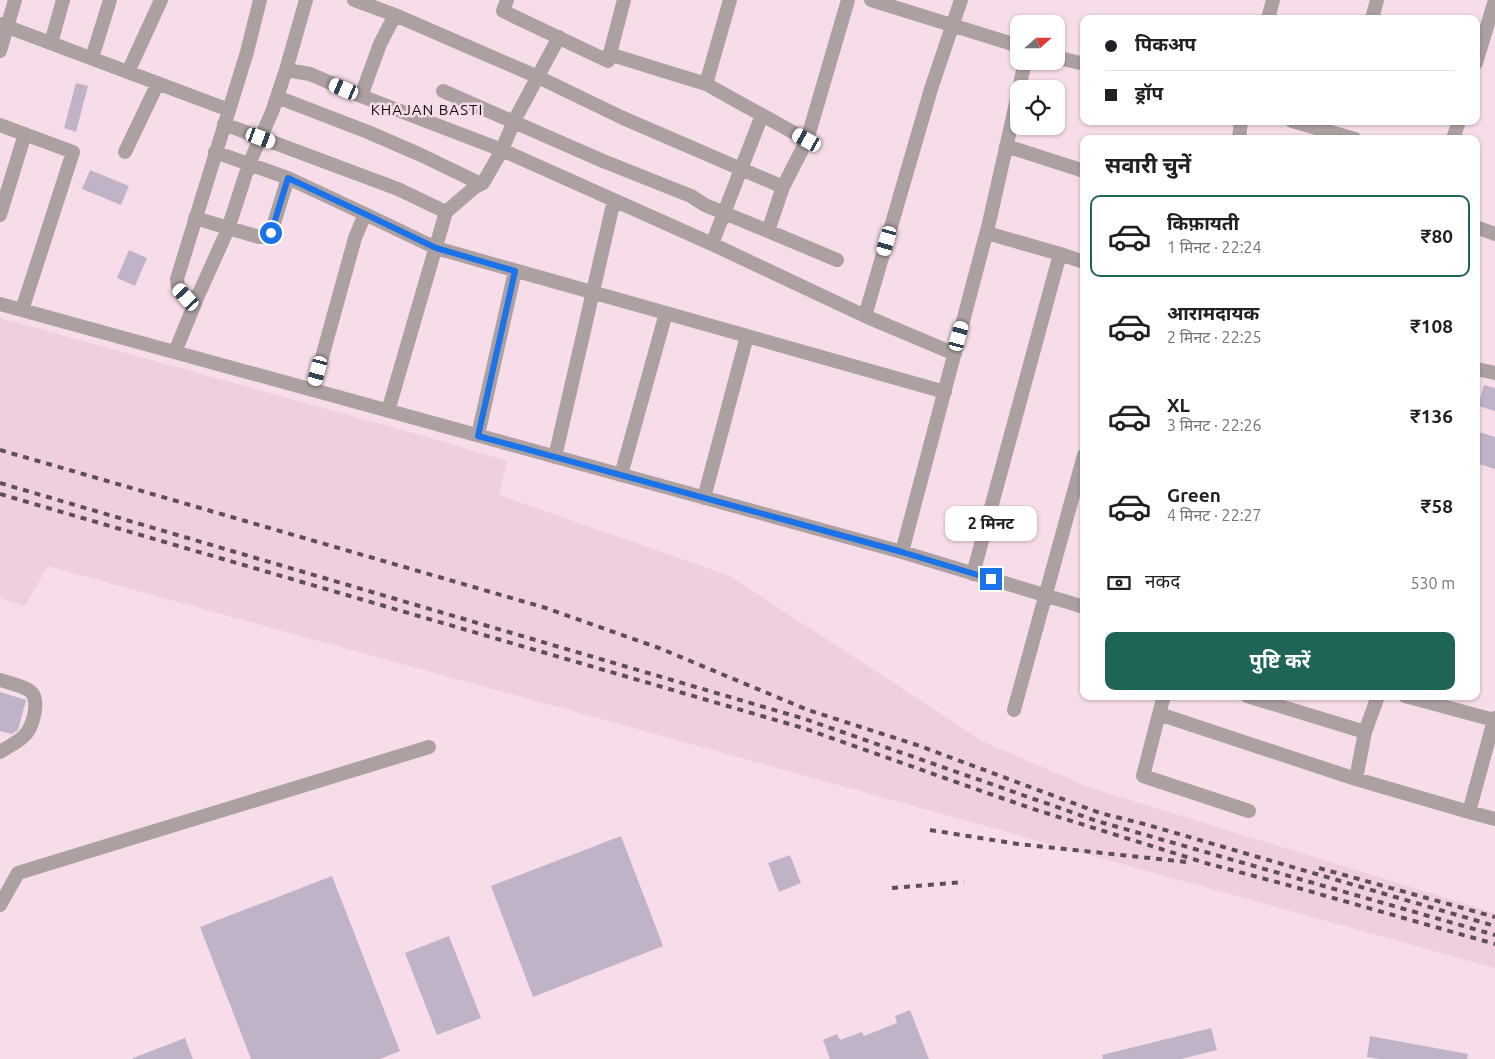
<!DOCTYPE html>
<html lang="hi">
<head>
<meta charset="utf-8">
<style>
  :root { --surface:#fff; --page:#f2f2f2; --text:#202124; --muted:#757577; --line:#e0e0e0; --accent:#1f6557 }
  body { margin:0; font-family:Ubuntu,"Noto Sans Devanagari",sans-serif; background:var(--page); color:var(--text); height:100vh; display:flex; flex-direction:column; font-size:19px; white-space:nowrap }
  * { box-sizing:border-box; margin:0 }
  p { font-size:16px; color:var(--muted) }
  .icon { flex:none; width:28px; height:28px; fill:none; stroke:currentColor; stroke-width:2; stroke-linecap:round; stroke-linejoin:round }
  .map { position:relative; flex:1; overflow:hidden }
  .panel { position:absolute; left:1080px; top:135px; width:400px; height:565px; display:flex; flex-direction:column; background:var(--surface); border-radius:10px; box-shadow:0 1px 4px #0004 }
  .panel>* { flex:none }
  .hud { position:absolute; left:1080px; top:15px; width:400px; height:110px; border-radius:10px; box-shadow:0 1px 4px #0004; display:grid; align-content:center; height:110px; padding:0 25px; background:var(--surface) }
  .needle { width:32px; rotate:69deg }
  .fabs { position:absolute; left:1010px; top:15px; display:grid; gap:10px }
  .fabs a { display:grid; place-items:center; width:55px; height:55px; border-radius:10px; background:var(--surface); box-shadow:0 1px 4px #0004; font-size:25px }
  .end { position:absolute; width:22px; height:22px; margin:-11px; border:6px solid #1a73e8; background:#fff; box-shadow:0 0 0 2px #fff }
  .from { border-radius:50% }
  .bubble { position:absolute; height:35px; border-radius:10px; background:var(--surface); box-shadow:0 1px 4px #0004; font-size:16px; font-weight:700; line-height:35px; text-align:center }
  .car { position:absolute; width:15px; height:30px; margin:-15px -8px; border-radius:6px; box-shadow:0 0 4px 1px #0007; background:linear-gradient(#fff 24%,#345 0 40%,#fff 0 76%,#345 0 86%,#fff 0) }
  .hud b { display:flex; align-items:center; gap:18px; height:48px; font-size:19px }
  .hud b+b { border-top:1px solid var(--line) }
  .hud i { width:12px; height:12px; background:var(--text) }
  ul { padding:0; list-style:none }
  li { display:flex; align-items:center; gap:15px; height:82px; margin:0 10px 8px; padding:0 15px; border:2px solid transparent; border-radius:10px }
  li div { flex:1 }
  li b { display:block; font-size:19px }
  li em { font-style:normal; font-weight:700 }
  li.selected { border-color:var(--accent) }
  li>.icon { width:45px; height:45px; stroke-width:1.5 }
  h2 { padding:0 25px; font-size:22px; line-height:60px }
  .pay { display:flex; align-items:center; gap:12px; height:55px; padding:0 25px; font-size:19px }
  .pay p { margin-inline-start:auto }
  .primary-button { display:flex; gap:10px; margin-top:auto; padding:10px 25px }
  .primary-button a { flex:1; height:58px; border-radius:10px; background:var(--accent); color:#fff; font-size:20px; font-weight:700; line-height:58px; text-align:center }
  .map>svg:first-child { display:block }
</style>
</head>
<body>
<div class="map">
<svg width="1495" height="1059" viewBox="0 0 1495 1059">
  <rect width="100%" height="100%" fill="#f7dde9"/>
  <path fill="#efcede" d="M 0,318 L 434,439 L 507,461 L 499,495 L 730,576 L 984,742 L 1091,788 L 1495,913 L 1495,968 L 551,705 L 48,566 L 25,606 L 0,598 Z"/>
  <path fill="#c0b3c8" d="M 76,83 L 88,86 L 76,132 L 64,128 Z
    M 90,170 L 129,186 L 121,205 L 82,189 Z
    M 129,250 L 147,258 L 135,286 L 117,278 Z
    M 1484,385 L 1495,388 L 1495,411 L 1478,406 Z
    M 1476,431 L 1495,437 L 1495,469 L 1476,463 Z
    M 0,692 L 26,700 L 18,730 L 12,734 L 0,731 Z
    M 621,836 L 663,946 L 533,997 L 491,886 Z
    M 790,855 L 801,883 L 779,892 L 768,863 Z
    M 332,876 L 400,1051 L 380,1059 L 251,1059 L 200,927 Z
    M 449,936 L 481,1018 L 437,1035 L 405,953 Z
    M 910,1010 L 929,1059 L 830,1059 L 823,1040 L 837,1034 L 840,1040 L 862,1032 L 864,1036 L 897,1023 L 895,1016 Z
    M 1211,1028 L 1217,1050 L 1181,1059 L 1103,1059 L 1102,1055 Z
    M 1370,1036 L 1468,1054 L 1467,1059 L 1380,1059 L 1367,1057 Z
    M 185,1038 L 193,1059 L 133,1059 L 133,1058 Z"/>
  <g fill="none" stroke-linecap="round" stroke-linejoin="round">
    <path stroke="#ada0a0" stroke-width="14" d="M 260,0 L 247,52 L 177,279 L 178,287 L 186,297 L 197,298 L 228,229 L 249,164 L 272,112 L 286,70 L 306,0
      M 354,0 L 395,15 L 538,77 L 623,118 L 783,187
      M 507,0 L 503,11 L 608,61 L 624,0
      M 730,0 L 706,84 L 807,140 L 848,0
      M 871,0 L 1019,46
      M 1268,19 L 1273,0
      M 1372,19 L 1377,0
      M 0,24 L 229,110
      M 51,43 L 63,0
      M 0,51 L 15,0
      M 609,54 L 706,84
      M 1056,57 L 1084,64
      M 92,58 L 110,0
      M 1476,63 L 1495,0
      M 286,70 L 310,74 L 361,96 L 502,150 L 712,244 L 865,316 L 955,354
      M 128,72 L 161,0
      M 1019,89 L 1025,61
      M 443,91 L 603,161 L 691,196 L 705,205 L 768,231
      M 361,96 L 380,44 L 395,15
      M 277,97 L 368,132 L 421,155 L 481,184
      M 1292,121 L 1355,139
      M 224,124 L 398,189 L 446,212
      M 0,125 L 73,152 L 22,310
      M 1239,139 L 1241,121
      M 1453,139 L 1459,121
      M 807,140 L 783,187 L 768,231 L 837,260
      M 1006,146 L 1084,171
      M 125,152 L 158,83
      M 215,152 L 288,178 L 365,214 L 436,248 L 945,392
      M 0,215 L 25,134
      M 195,218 L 259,237 L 266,237 L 271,233 L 288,178
      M 1476,227 L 1495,234
      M 987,233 L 1060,254 L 1084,262
      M 712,244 L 762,115
      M 0,304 L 902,552 L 1084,607
      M 865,316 L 931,89 L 961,0
      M 175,352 L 197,298
      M 1476,369 L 1495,373
      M 313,390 L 355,238 L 365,214
      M 388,411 L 446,212 L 475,187 L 483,183 L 502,150 L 514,121 L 559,37
      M 478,435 L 515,271
      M 555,457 L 614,200
      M 621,475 L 666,313
      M 704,498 L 747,336
      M 902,552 L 989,223 L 1019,90
      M 973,574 L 1060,254
      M 0,680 C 9,683 22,685 30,691 C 41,699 33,729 23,737 C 16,743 8,747 0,752
      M 1164,696 L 1159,714 L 1356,779 L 1469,812
      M 1247,696 L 1365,732
      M 1405,696 L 1494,720 L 1495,718
      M 1014,710 L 1084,455
      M 1159,714 L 1143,776 L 1249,811
      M 1494,720 L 1469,812 L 1495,819
      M 1356,779 L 1365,732 L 1378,696
      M 0,905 L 18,873 L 429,747"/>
    <path stroke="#5d4f55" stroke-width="4" stroke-dasharray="6 6" stroke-linecap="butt" d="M 0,450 L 546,608 L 659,648 L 808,710 L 917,745 L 1100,813 L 1148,825 L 1495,926
      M 0,483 L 805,719 L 1097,821 L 1495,935
      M 0,494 L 803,728 L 1030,808 L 1209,864 L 1284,884 L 1495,944
      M 930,830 L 1018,844 L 1187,862
      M 1319,868 L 1495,917
      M 892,888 L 964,882"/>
  </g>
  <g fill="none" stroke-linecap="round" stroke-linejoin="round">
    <path stroke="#1a73e8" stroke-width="6" d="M 271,233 L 288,178 L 365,214 L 436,248 L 515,271 L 478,436 L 902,552 L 991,579"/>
  </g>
  <g text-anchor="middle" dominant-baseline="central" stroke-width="5" stroke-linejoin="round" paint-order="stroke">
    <g font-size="15" letter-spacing="1" fill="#140c10" stroke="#f7dde9">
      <text x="427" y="109">KHAJAN BASTI</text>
    </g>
  </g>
</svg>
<div class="fabs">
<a><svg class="needle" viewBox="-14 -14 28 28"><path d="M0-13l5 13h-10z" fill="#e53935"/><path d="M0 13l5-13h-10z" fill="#757577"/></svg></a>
<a><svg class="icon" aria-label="locate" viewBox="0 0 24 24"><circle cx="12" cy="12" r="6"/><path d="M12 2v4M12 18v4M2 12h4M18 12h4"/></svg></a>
</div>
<i class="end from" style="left:271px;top:233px"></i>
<i class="end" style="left:991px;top:579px"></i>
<div class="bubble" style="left:945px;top:506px;width:92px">2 मिनट</div>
<i class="car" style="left:344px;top:89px;rotate:293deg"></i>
<i class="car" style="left:261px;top:138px;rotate:110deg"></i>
<i class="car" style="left:807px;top:140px;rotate:299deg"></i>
<i class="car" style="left:887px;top:241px;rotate:196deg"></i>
<i class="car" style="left:186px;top:297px;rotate:318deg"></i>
<i class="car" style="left:959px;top:336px;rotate:15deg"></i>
<i class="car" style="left:318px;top:371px;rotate:195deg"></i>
<div class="hud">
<b><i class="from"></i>पिकअप</b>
<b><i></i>ड्रॉप</b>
</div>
<section class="panel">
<h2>सवारी चुनें</h2>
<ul>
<li class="selected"><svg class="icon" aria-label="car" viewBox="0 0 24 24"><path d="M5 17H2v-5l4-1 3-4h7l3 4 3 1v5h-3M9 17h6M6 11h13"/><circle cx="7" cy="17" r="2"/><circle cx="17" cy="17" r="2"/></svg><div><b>किफ़ायती</b><p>1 मिनट · 22:24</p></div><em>₹80</em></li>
<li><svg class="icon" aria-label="car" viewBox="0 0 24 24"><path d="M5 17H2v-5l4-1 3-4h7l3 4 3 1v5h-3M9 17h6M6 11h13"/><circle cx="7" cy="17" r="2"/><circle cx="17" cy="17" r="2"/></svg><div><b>आरामदायक</b><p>2 मिनट · 22:25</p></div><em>₹108</em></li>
<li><svg class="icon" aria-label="car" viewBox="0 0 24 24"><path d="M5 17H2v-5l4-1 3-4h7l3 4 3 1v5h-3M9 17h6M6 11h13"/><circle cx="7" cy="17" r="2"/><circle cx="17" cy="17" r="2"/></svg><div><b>XL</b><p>3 मिनट · 22:26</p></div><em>₹136</em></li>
<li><svg class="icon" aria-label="car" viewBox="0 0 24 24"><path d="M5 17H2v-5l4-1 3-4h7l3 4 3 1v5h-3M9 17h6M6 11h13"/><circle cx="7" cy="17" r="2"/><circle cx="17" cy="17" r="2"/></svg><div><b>Green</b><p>4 मिनट · 22:27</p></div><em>₹58</em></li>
</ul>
<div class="pay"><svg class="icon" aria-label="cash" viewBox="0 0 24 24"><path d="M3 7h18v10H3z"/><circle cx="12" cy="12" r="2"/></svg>नकद<p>530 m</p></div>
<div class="primary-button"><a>पुष्टि करें</a></div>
</section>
</div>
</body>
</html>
